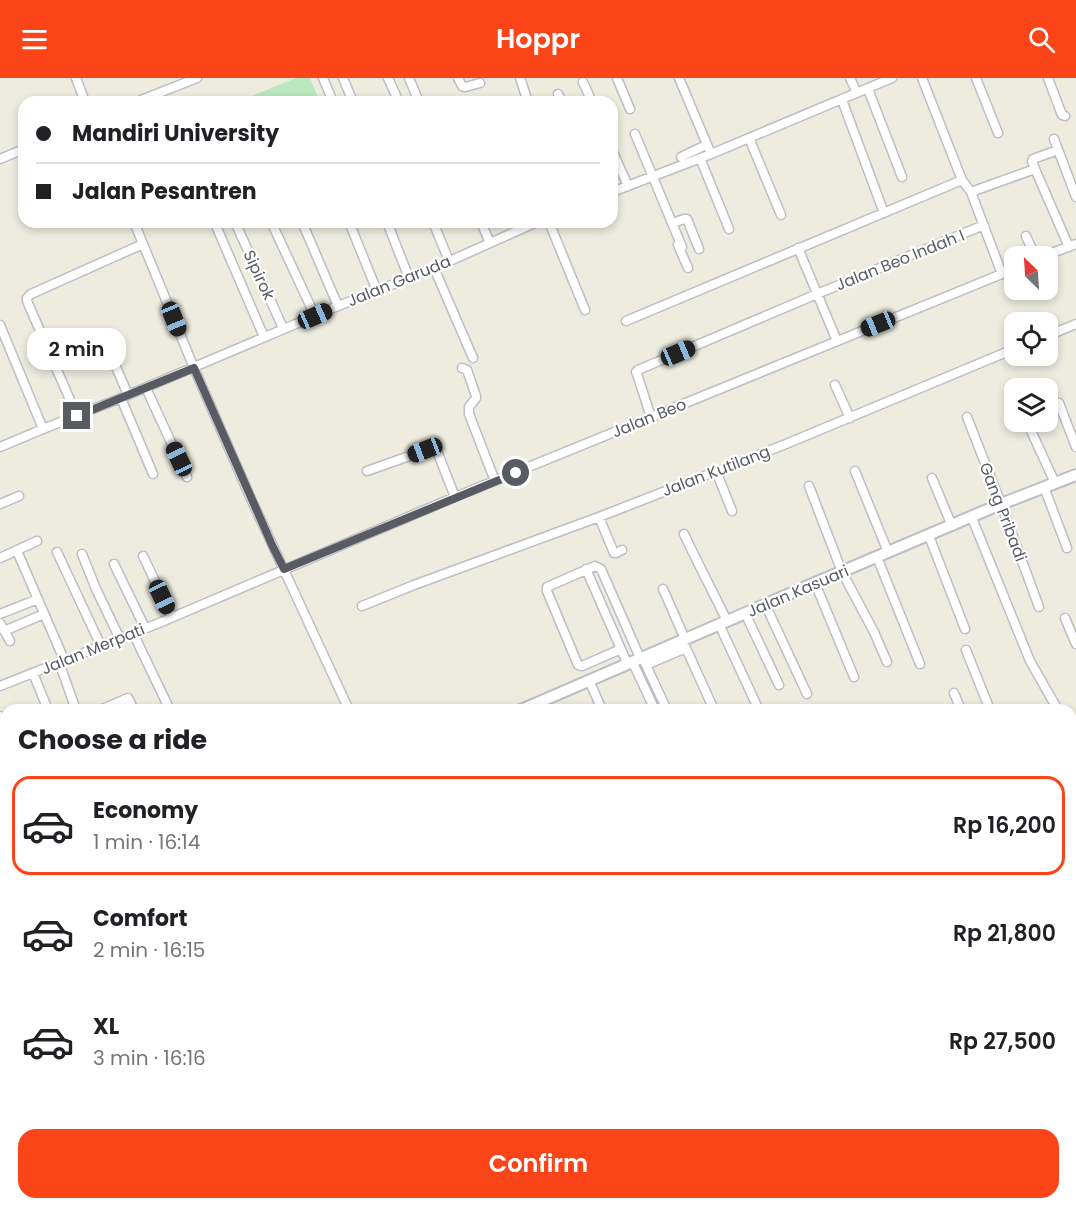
<!DOCTYPE html>
<html lang="en">
<head>
<meta charset="utf-8">
<style>
  :root { --surface:#fff; --page:#f6f6f6; --text:#202124; --muted:#757577; --line:#e0e0e0; --accent:#fb4518 }
  body { margin:0; font-family:Poppins,sans-serif; background:var(--page); color:var(--text); height:100vh; display:flex; flex-direction:column; font-size:22px; white-space:nowrap }
  * { box-sizing:border-box; margin:0 }
  p { font-size:20px; color:var(--muted) }
  .icon { flex:none; width:33px; height:33px; fill:none; stroke:currentColor; stroke-width:2; stroke-linecap:round; stroke-linejoin:round }
  .map { position:relative; flex:1; overflow:hidden }
  .sheet { position:absolute; left:0px; top:626px; width:1077px; height:506px; display:flex; flex-direction:column; background:var(--surface); border-radius:18px 18px 0 0; box-shadow:0 3px 9px #0003 }
  .sheet>* { flex:none }
  .top-card { position:absolute; left:18px; top:18px; width:600px; height:132px; border-radius:18px; box-shadow:0 3px 9px #0003; display:grid; align-content:center; height:132px; padding:0 18px; background:var(--surface) }
  .needle { width:39px; rotate:335deg }
  .tools { position:absolute; left:1004px; top:168px; display:grid; gap:12px }
  .tools a { display:grid; place-items:center; width:54px; height:54px; border-radius:12px; background:var(--surface); box-shadow:0 3px 9px #0003; font-size:30px }
  .end { position:absolute; width:27px; height:27px; margin:-14px; border:8px solid #585c62; background:#fff; box-shadow:0 0 0 3px #fff }
  .from { border-radius:50% }
  .bubble { position:absolute; height:42px; border-radius:18px; background:var(--surface); box-shadow:0 3px 9px #0003; font-size:20px; font-weight:600; line-height:42px; text-align:center }
  .car { position:absolute; width:18px; height:36px; margin:-18px -9px; border-radius:8px; box-shadow:0 0 4px 2px #0007; background:linear-gradient(#222 24%,#8ab4d8 0 40%,#222 0 76%,#8ab4d8 0 86%,#222 0) }
  .top-card b { display:flex; align-items:center; gap:21px; height:57px; font-size:22px }
  .top-card b+b { border-top:2px solid var(--line) }
  .top-card i { width:15px; height:15px; background:var(--text) }
  ul { padding:0; list-style:none }
  li { display:flex; align-items:center; gap:18px; height:99px; margin:0 12px 9px; padding:0 6px; border:3px solid transparent; border-radius:18px }
  li div { flex:1 }
  li b { display:block; font-size:22px }
  li em { font-style:normal; font-weight:600 }
  li.on { border-color:var(--accent) }
  li>.icon { width:54px; height:54px; stroke-width:1.5 }
  h2 { padding:0 18px; font-size:27px; line-height:72px }
  .cta { display:flex; gap:12px; margin-top:auto; padding:12px 18px }
  .cta a { flex:1; height:69px; border-radius:18px; background:var(--accent); color:#fff; font-size:24px; font-weight:600; line-height:69px; text-align:center }
  header { display:flex; justify-content:space-between; align-items:center; height:78px; padding:0 18px; background:var(--accent); color:#fff; font-size:27px; font-weight:600 }
  .map>svg:first-child { display:block }
</style>
</head>
<body>
<header><svg class="icon" aria-label="menu" viewBox="0 0 24 24"><path d="M4 6h16M4 12h16M4 18h16"/></svg>Hoppr<svg class="icon" aria-label="search" viewBox="0 0 24 24"><circle cx="10" cy="10" r="6"/><path d="M15 15l6 6"/></svg></header>
<div class="map">
<svg width="1076" height="1130" viewBox="0 0 1076 1130">
  <rect width="100%" height="100%" fill="#edecdf"/>
  <path fill="#b9e8be" d="M 296,0 L 310,0 L 320,24 L 237,24 Z"/>
  <g fill="none" stroke-linecap="round" stroke-linejoin="round">
    <g stroke="#bdbec5" stroke-width="11">
      <path id="minor" d="M 76,0 L 85,24
        M 323,0 L 333,24
        M 343,0 L 353,24
        M 388,0 L 399,24
        M 409,0 L 419,24
        M 458,0 L 462,8 L 465,9 L 480,5
        M 520,0 L 528,24
        M 617,0 L 630,31
        M 679,0 L 711,76
        M 850,0 L 857,15
        M 922,0 L 962,102 L 971,114 L 1002,196
        M 976,0 L 998,55
        M 1048,0 L 1062,37 L 1065,38
        M 583,4 L 592,24
        M 868,11 L 902,99
        M 558,16 L 562,24
        M 842,22 L 884,135
        M 136,24 L 197,0
        M 635,56 L 682,169
        M 749,60 L 781,137
        M 1054,61 L 1076,119
        M 612,72 L 628,108
        M 681,79 L 706,67
        M 700,80 L 729,151
        M 0,81 L 24,71
        M 1035,91 L 1069,169
        M 612,114 L 711,76 L 892,0
        M 971,114 L 1035,91 L 1032,83 L 1033,81 L 1058,72
        M 134,144 L 194,290 L 252,423 L 349,632
        M 235,144 L 283,250
        M 302,144 L 338,228
        M 349,144 L 377,213
        M 387,144 L 409,200
        M 433,144 L 449,183
        M 481,144 L 490,165
        M 549,144 L 585,232
        M 673,145 L 684,141 L 687,141 L 699,171
        M 217,150 L 264,259
        M 274,150 L 315,238
        M 1026,158 L 1035,178
        M 678,167 L 688,190
        M 798,170 L 837,263
        M 1044,178 L 1076,166
        M 434,190 L 473,280
        M 626,243 L 962,102
        M 0,247 L 43,351
        M 1047,258 L 1076,246
        M 113,282 L 128,317
        M 462,290 L 467,292 L 476,318 L 476,320 L 469,329 L 469,336 L 495,403
        M 835,307 L 850,340
        M 146,310 L 187,399
        M 121,320 L 153,396
        M 1059,325 L 1076,369
        M 77,338 L 27,223 L 27,220 L 31,216 L 143,166
        M 651,339 L 637,296 L 636,294 L 638,292 L 817,216 L 984,147
        M 967,339 L 1001,426 L 1039,529
        M 1027,344 L 1055,405
        M 0,369 L 43,351 L 121,320 L 338,228 L 434,190 L 537,144
        M 367,393 L 432,370 L 437,373 L 455,419
        M 716,393 L 732,433
        M 855,393 L 888,474
        M 932,400 L 952,448
        M 809,408 L 842,494 L 874,554 L 887,584
        M 1044,409 L 1067,470
        M 0,426 L 19,418
        M 599,439 L 614,475 L 616,475 L 622,472
        M 972,440 L 1030,583 L 1058,632
        M 684,456 C 698,486 713,514 727,543
        M 929,458 L 965,551
        M 17,473 L 62,577
        M 57,474 L 101,568
        M 82,476 L 96,511 L 120,561
        M 143,478 L 172,539
        M 877,479 L 920,586
        M 0,480 L 37,463
        M 114,486 L 145,550
        M 586,491 L 627,585
        M 815,505 L 854,599
        M 663,511 L 685,561
        M 765,526 L 807,616
        M 362,528 L 414,507 L 599,439 L 786,366 L 1014,271
        M 745,535 L 779,607
        M 0,536 L 38,521
        M 1065,540 L 1076,566
        M 0,545 L 10,563
        M 719,546 L 757,628
        M 4,553 L 44,536
        M 133,555 L 168,628
        M 621,571 L 582,588 L 578,587 L 547,513 L 547,509 L 595,488 L 601,491 L 640,580
        M 966,572 L 990,632
        M 632,583 L 655,632
        M 644,583 L 667,632
        M 59,584 L 76,632
        M 646,587 L 686,570 L 714,632
        M 33,595 L 48,632
        M 589,602 L 602,632
        M 0,608 L 159,545 L 455,419 L 1014,191
        M 954,615 L 961,632
        M 100,632 L 128,620 L 134,632
        M 0,638 L 6,652
        M 1071,649 L 1076,662
        M 0,706 L 6,720
        M 1071,859 L 1076,868
        M 0,940 L 6,952
        M 0,1013 L 6,1028
        M 0,1086 L 6,1084
        M 1071,1117 L 1076,1115
        M 140,1125 L 142,1130
        M 365,1125 L 367,1130
        M 437,1125 L 439,1130
        M 575,1125 L 577,1130
        M 754,1125 L 757,1130
        M 811,1125 L 813,1130
        M 879,1125 L 881,1130
        M 959,1125 L 961,1130
        M 148,1130 L 155,1127
        M 461,1130 L 472,1125
        M 480,1130 L 490,1125
        M 541,1130 L 553,1125
        M 590,1130 L 600,1125
        M 1041,1130 L 1052,1125"/>
    </g>
    <g stroke="#bdbec5" stroke-width="14">
      <path id="tertiary" d="M 521,632 L 815,505 L 1001,426 L 1076,397
        M 0,843 L 6,841"/>
    </g>
    <g stroke="#ffe247" stroke-width="16">
      <path id="primary" d="M 1071,883 L 1076,878
        M 776,1130 L 782,1125"/>
    </g>
    <use href="#minor" stroke="#fff" stroke-width="8"/>
    <use href="#tertiary" stroke="#fff" stroke-width="10"/>
    <use href="#primary" stroke="#fffba3" stroke-width="14"/>
  </g>
  <g fill="none" stroke-linecap="round" stroke-linejoin="round">
    <path stroke="#585c62" stroke-width="8" d="M 77,338 L 194,290 L 272,467 L 284,491 L 516,395"/>
  </g>
  <g text-anchor="middle" dominant-baseline="central" stroke-width="4.5" stroke-linejoin="round" paint-order="stroke">
    <g font-size="16" fill="#585c62" stroke="#fff">
      <text transform="translate(900 182) rotate(-22)">Jalan Beo Indah I</text>
      <text transform="translate(259 197) rotate(65)">Sipirok</text>
      <text transform="translate(399 203) rotate(-22)">Jalan Garuda</text>
      <text transform="translate(649 340) rotate(-22)">Jalan Beo</text>
      <text transform="translate(716 393) rotate(-21)">Jalan Kutilang</text>
      <text transform="translate(1003 434) rotate(69)">Gang Pribadi</text>
      <text transform="translate(798 513) rotate(-23)">Jalan Kasuari</text>
      <text transform="translate(93 571) rotate(-22)">Jalan Merpati</text>
    </g>
  </g>
</svg>
<div class="tools">
<a><svg class="needle" viewBox="-14 -14 28 28"><path d="M0-13l5 13h-10z" fill="#e53935"/><path d="M0 13l5-13h-10z" fill="#757577"/></svg></a>
<a><svg class="icon" aria-label="locate" viewBox="0 0 24 24"><circle cx="12" cy="12" r="6"/><path d="M12 2v4M12 18v4M2 12h4M18 12h4"/></svg></a>
<a><svg class="icon" aria-label="layers" viewBox="0 0 24 24"><path d="M12 4l9 5-9 5-9-5zM3 14l9 5 9-5"/></svg></a>
</div>
<i class="end from" style="left:516px;top:395px"></i>
<i class="end" style="left:77px;top:338px"></i>
<div class="bubble" style="left:27px;top:250px;width:99px">2 min</div>
<i class="car" style="left:315px;top:238px;rotate:66deg"></i>
<i class="car" style="left:174px;top:241px;rotate:158deg"></i>
<i class="car" style="left:878px;top:246px;rotate:248deg"></i>
<i class="car" style="left:678px;top:275px;rotate:67deg"></i>
<i class="car" style="left:425px;top:372px;rotate:249deg"></i>
<i class="car" style="left:179px;top:381px;rotate:335deg"></i>
<i class="car" style="left:162px;top:519px;rotate:155deg"></i>
<div class="top-card">
<b><i class="from"></i>Mandiri University</b>
<b><i></i>Jalan Pesantren</b>
</div>
<section class="sheet">
<h2>Choose a ride</h2>
<ul>
<li class="on"><svg class="icon" aria-label="car" viewBox="0 0 24 24"><path d="M5 17H2v-5l4-1 3-4h7l3 4 3 1v5h-3M9 17h6M6 11h13"/><circle cx="7" cy="17" r="2"/><circle cx="17" cy="17" r="2"/></svg><div><b>Economy</b><p>1 min · 16:14</p></div><em>Rp 16,200</em></li>
<li><svg class="icon" aria-label="car" viewBox="0 0 24 24"><path d="M5 17H2v-5l4-1 3-4h7l3 4 3 1v5h-3M9 17h6M6 11h13"/><circle cx="7" cy="17" r="2"/><circle cx="17" cy="17" r="2"/></svg><div><b>Comfort</b><p>2 min · 16:15</p></div><em>Rp 21,800</em></li>
<li><svg class="icon" aria-label="car" viewBox="0 0 24 24"><path d="M5 17H2v-5l4-1 3-4h7l3 4 3 1v5h-3M9 17h6M6 11h13"/><circle cx="7" cy="17" r="2"/><circle cx="17" cy="17" r="2"/></svg><div><b>XL</b><p>3 min · 16:16</p></div><em>Rp 27,500</em></li>
</ul>
<div class="cta"><a>Confirm</a></div>
</section>
</div>
</body>
</html>
